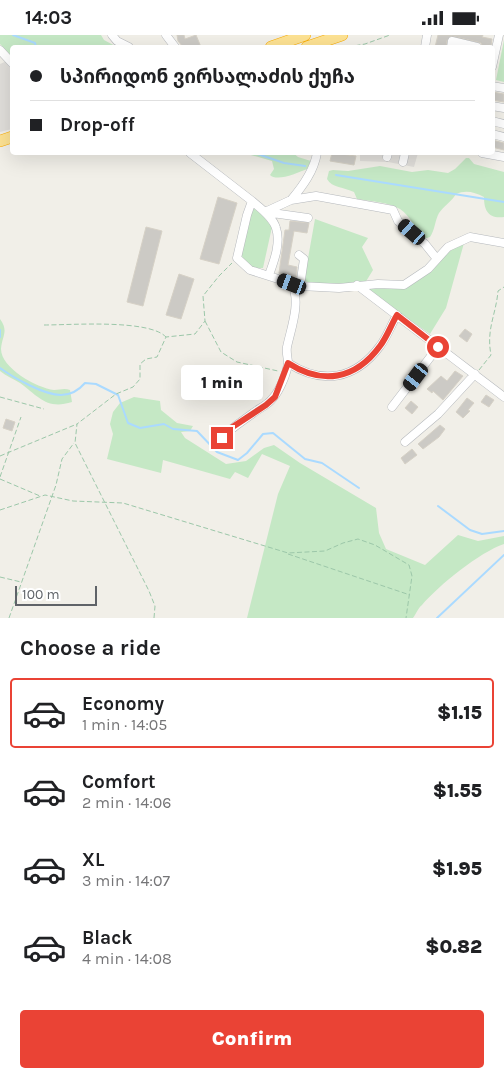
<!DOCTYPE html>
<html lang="en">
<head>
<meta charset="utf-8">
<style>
  :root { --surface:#fff; --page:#f6f6f6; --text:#202124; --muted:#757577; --line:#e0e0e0; --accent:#ea4335 }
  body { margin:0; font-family:Karla,"Noto Sans Georgian",sans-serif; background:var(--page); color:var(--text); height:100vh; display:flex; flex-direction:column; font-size:19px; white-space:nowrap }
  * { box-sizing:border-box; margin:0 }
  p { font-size:16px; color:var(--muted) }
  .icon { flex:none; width:28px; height:28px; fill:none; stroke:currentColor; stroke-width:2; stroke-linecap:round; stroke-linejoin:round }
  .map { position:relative; height:583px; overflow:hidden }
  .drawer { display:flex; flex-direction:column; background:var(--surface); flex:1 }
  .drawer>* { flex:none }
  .banner { position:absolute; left:10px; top:10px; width:485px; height:110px; border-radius:5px; box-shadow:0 5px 20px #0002; display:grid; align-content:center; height:110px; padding:0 20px; background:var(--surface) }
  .scale { position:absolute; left:15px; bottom:12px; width:82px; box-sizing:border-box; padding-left:5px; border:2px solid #5f6368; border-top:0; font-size:14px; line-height:18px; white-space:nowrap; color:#5f6368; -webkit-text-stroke:4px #fff; paint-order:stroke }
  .end { position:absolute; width:22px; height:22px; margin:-11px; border:6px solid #ea4335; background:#fff; box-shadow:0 0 0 2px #fff }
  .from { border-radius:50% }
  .bubble { position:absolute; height:35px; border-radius:5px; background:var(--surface); box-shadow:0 5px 20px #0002; font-size:16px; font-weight:800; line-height:35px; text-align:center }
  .car { position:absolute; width:15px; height:30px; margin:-15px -8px; border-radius:6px; box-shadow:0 0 4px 1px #0007; background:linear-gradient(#222 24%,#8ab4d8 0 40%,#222 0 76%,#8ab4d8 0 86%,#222 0) }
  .banner b { display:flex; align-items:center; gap:18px; height:48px; font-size:19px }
  .banner b+b { border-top:1px solid var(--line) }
  .banner i { width:12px; height:12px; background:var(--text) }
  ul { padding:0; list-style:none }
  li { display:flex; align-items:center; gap:15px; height:70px; margin:0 10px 8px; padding:0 10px; border:2px solid transparent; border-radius:5px }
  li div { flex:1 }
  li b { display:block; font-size:19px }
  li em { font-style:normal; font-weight:800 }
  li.active { border-color:var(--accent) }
  li>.icon { width:45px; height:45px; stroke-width:1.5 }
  h2 { padding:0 20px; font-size:22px; line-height:60px }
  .primary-button { display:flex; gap:10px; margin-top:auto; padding:10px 20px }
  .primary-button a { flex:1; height:58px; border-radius:5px; background:var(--accent); color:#fff; font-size:20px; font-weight:800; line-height:58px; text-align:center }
  .status { display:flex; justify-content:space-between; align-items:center; height:35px; padding:0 25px; background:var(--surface); direction:ltr }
  .status svg { height:14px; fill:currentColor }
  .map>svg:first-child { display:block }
</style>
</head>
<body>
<div class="status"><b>14:03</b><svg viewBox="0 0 49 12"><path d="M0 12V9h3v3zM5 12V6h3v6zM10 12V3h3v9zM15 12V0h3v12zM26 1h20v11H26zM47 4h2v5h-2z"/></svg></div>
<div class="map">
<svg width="504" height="583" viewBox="0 0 504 583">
  <rect width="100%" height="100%" fill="#f1efe8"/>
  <path fill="#e0deda" d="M 7,26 L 12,33 L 12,94 L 0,97 L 0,29 Z
    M 362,118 L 418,118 L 414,132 L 388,127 L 360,126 L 360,119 Z"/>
  <path fill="#c5e8c5" d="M 0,0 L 101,0 L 104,5 L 117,12 L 12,12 L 12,22 L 0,9 Z
    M 504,5 L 504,47 L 496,45 Z
    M 244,118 L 293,118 L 298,122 L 311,126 L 307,134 C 297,138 277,147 270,140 L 274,134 L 272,126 Z
    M 466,123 L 469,123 L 474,129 L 504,137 L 504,182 C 488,184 484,175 484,162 C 474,157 466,155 456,159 C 452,166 444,171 439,178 C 435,185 435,195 430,202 C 427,203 425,204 423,201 C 415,195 410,180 400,174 C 388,167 370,166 357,164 L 354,157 C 344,152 332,153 327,144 L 329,136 L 333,135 L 348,136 L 380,131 L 412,137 L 428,135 L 448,138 L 455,134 Z
    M 254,173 L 263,181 L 272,192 L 263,233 L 251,233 L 245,228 L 241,219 L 251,175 Z
    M 315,184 L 368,203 L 362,212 L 373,235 L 365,248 L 317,249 L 304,246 Z
    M 464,208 L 446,273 L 430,299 L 364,253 L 404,253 L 432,236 L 448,217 Z
    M 0,284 C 9,296 2,301 1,314 C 1,333 37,353 54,355 C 60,355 64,353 70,355 L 72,367 C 47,375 39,362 20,348 C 14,344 6,341 0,336 Z
    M 134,362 L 160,366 L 161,375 L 177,388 L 193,391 L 190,396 L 181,397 L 185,403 L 226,429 L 246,426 L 264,413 L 274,410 L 300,428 L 376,473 L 379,498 L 386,514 L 425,530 L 458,500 L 478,506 L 504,501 L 504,509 C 480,517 439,550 422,570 C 418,573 416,579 413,583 L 247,583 L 278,459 L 290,431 L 262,419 L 248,443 L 235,437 L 230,444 L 163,425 L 161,438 L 107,424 L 113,399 L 110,389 L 113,377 L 120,368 Z"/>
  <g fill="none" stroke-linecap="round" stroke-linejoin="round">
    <path stroke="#aadaff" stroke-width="2" d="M 13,0 L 35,8 L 36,12
      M 255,118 L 284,128 L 305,131
      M 336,140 L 504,167
      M 0,295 L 0,302
      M 0,333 C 14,343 44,360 61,360 C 70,360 79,355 85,348 L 96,349 L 118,360 L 128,388 L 140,393 L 164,389 L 173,394 L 197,396 L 217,417 L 238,425 L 247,418 L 263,399 L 273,398 L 305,424 L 322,428 L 359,453
      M 438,471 L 470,495 L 482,499 L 504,496
      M 437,583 L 504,520"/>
  </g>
  <path fill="#cccac5" stroke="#d6d1c6" d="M 177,0 L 184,0 L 185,4 L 196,0 L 201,12 L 183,12 L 178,6 Z
    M 438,0 L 483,0 L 482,2 L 492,4 L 491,12 L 483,12 L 481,8 L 478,7 L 451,1 L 447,5 L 446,12 L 435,12 Z
    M 492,57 L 504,59 L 504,67 L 492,65 Z
    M 492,105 L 504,108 L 504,115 L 492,112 Z
    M 332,118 L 356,121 L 354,130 L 330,126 Z
    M 218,162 L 237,168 L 219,229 L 200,224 Z
    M 290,186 L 309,188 L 307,198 L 294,196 L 288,230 L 297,232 L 296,242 L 279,238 L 285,195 L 289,195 Z
    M 146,192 L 162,196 L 143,271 L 127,267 Z
    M 179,239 L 194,244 L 181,284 L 166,280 Z
    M 465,294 L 472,299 L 467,307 L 459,301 Z
    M 455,336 L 463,341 L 443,365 L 433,356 L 432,358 L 427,354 L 441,341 L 447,346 Z
    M 486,360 L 494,365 L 489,372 L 481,367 Z
    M 467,363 L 474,368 L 468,375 L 470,376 L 463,383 L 456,377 Z
    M 411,366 L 418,372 L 412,379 L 405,373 Z
    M 6,384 L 15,387 L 12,396 L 3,393 Z
    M 440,390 L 445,394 L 439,402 L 423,414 L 418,409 Z
    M 412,414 L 417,420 L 405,429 L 401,423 Z"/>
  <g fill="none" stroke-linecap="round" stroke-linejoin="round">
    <g stroke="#b5b8bc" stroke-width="9">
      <path id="minor" d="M 112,0 L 117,6 L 129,12
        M 166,0 L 175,12
        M 425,12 L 427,0
        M 451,12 L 452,6 L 477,12
        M 0,15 L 12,28
        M 492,32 L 499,0
        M 492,51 L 504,53
        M 492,71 L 504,73
        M 492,86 L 504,89
        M 492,99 L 504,102
        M 190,118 L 252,166 L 247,180 L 237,223 L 250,235 L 300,251 L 339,253 L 378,249 L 404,250 L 428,234 L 448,212 L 470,202 L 504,208
        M 482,118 L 504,122
        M 387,122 L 388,118
        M 403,127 L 405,118
        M 291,165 C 303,151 314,136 317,118
        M 252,166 C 260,173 273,182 276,193 C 281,208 274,226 269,240
        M 265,177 L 291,165 L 316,161 L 393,175 L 398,186 L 425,209 L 437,224
        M 265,177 L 308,183
        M 299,220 L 304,224 L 300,251
        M 357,250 L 504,362
        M 288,328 C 322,350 355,345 380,311 C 387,302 391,290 397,280
        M 392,372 L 438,312
        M 222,403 C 231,393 241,387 252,379 C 259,373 267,371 273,363 C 280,355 287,338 288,328 C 288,323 286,318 287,312 C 291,293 301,268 292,249
        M 405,407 L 438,379 L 475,339"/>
    </g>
    <g stroke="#f9ab00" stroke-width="12">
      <path id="highway" d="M 271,12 L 305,0
        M 307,12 L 342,0
        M 0,106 L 12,102"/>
    </g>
    <path stroke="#9cc7a9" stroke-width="1" stroke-dasharray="5 2.5" stroke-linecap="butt" d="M 348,12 L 365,9 L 390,0
      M 205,286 L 221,317 L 237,327 L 278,336
      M 44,290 C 71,290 149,284 166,302
      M 479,335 L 491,320 C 486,294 496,280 498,256 L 504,252
      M 0,362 L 44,374
      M 0,421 L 77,389
      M 0,442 L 21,382
      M 0,444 L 40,461
      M 0,475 L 45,460 L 73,466 L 123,468 L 288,518 L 325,516 L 343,508 L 358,504 L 375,510 L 409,530 L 412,541 L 406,583
      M 288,519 L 410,560
      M 0,542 L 21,547
      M 9,583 L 56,450 L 62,424 L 74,408
      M 154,583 L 155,571 L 149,556 L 75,408 L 77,389 L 116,359 L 133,352 L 140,344 L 140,329 L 146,324 L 157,322 L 166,302 L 195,299 L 205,286 L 203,261 L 219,241 L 232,228"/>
    <use href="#minor" stroke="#fff" stroke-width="8"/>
    <use href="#highway" stroke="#fde293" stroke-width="11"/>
  </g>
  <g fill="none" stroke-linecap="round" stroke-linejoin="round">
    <path stroke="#ea4335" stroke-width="6" d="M 222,403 L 231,393 L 266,370 L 275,362 L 288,328 C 322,350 355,345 380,311 C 387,302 391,290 397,280 L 438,312"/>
  </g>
</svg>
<div class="scale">100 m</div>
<i class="end from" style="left:438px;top:312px"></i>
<i class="end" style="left:222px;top:403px"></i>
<div class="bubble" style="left:181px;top:330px;width:82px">1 min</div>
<i class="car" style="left:412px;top:197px;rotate:311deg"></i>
<i class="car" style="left:292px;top:249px;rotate:291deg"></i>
<i class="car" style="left:416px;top:342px;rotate:217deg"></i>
<div class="banner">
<b><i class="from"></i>სპირიდონ ვირსალაძის ქუჩა</b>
<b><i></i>Drop-off</b>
</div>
</div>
<section class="drawer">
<h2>Choose a ride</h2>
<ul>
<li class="active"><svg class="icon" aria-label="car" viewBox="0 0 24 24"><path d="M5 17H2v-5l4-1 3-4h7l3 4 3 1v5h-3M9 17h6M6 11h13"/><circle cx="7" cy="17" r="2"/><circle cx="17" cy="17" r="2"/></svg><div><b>Economy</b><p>1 min · 14:05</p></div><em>$1.15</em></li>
<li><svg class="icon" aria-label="car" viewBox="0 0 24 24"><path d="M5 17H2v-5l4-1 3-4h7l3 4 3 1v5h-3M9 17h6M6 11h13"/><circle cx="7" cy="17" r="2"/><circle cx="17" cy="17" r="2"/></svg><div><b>Comfort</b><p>2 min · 14:06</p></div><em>$1.55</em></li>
<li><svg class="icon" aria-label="car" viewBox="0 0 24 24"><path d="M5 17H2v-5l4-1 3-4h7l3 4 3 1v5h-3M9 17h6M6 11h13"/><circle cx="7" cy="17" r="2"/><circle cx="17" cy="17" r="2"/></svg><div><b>XL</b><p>3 min · 14:07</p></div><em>$1.95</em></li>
<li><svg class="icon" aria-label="car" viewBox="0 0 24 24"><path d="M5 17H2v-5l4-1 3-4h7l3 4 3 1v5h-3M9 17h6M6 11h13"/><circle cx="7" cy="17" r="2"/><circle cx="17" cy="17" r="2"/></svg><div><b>Black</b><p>4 min · 14:08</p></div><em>$0.82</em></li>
</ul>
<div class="primary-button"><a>Confirm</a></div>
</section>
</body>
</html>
